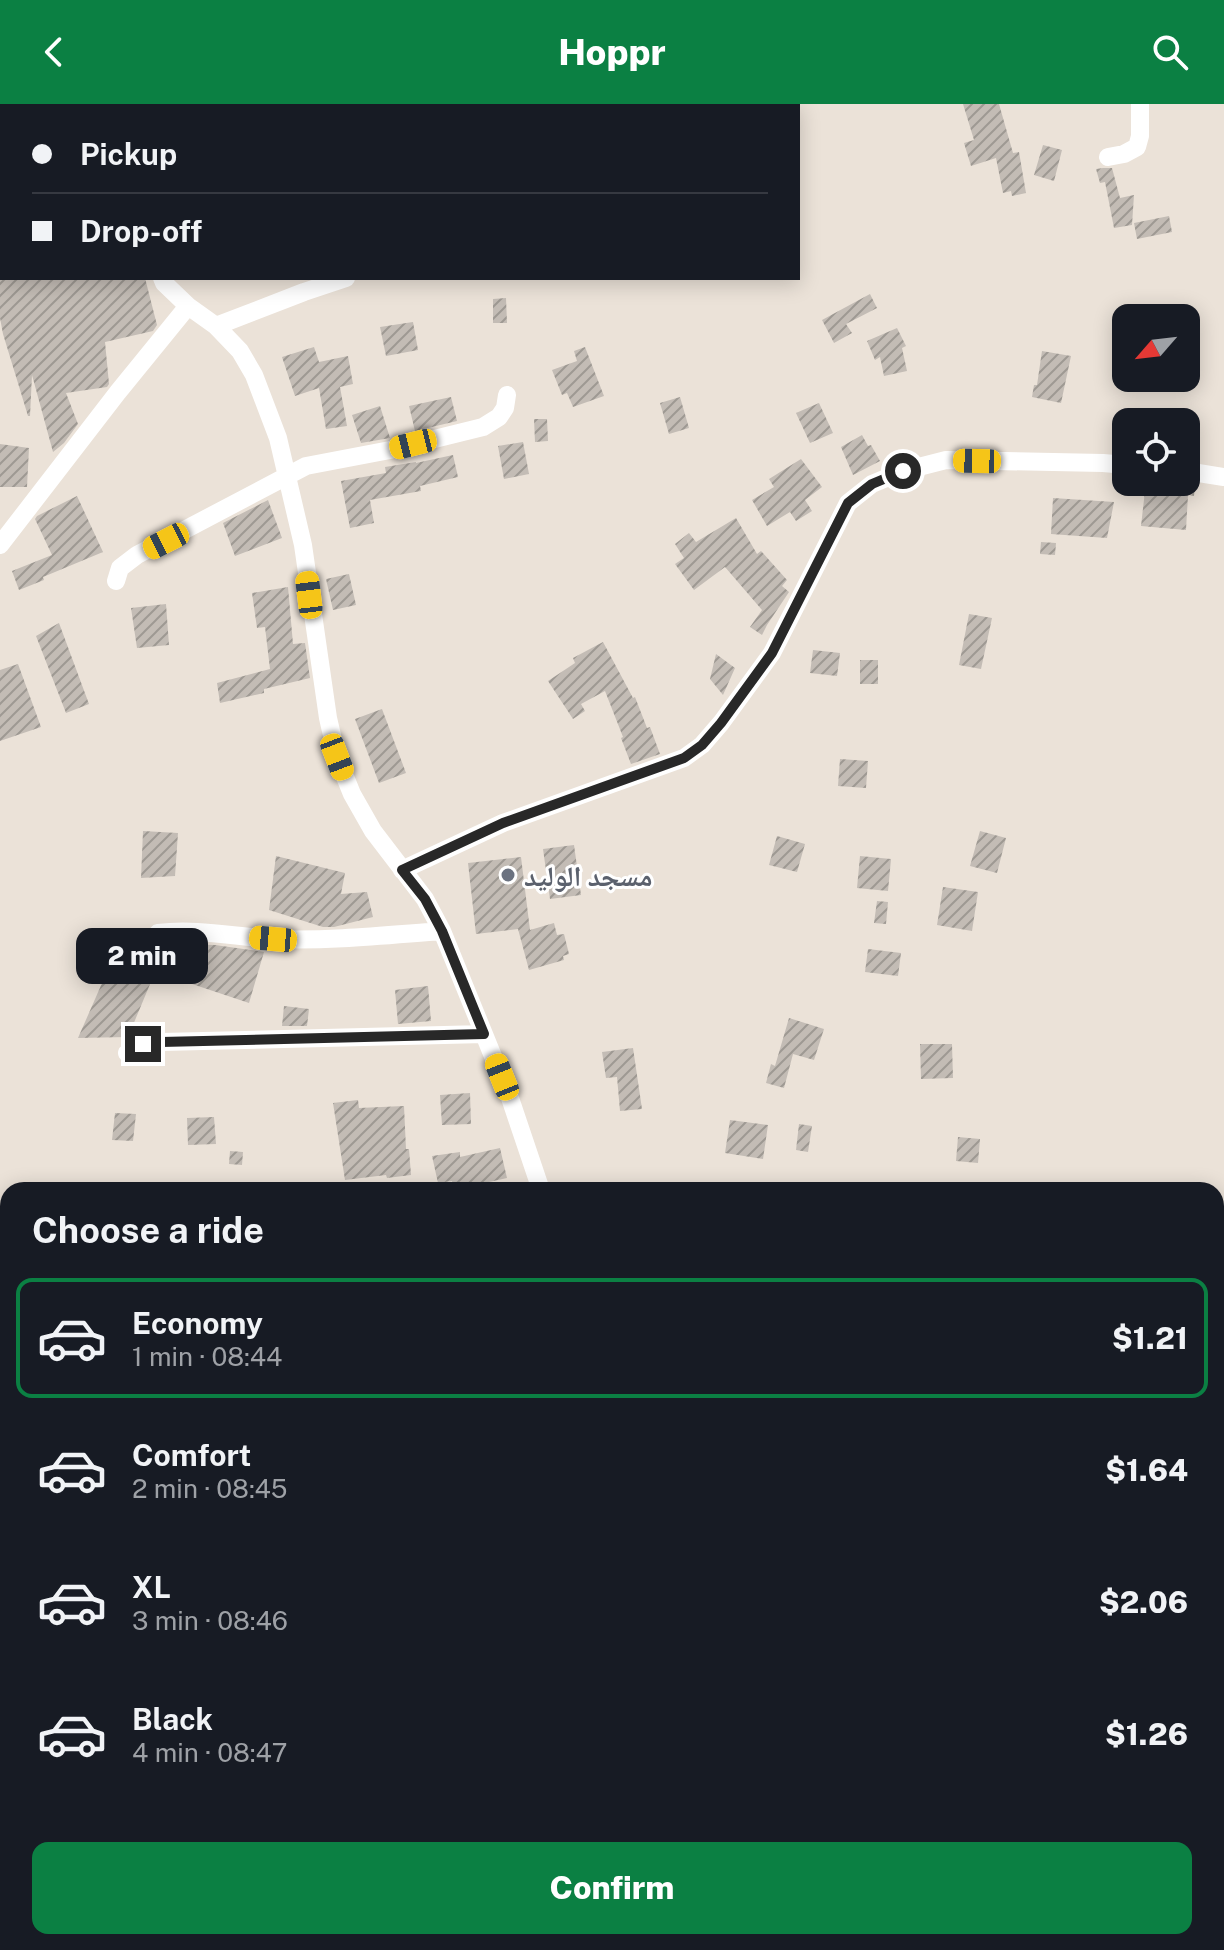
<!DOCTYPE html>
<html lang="en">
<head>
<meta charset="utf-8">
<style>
  :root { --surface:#171b24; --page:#20242c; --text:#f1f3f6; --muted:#9ea1a6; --line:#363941; --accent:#0b8043 }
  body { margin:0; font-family:"Public Sans","Noto Naskh Arabic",sans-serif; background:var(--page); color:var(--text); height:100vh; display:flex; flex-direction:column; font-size:30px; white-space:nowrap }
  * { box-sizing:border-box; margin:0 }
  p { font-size:26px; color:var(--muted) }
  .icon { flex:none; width:44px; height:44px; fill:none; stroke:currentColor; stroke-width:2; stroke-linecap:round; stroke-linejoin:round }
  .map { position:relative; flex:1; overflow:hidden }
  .details { position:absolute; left:0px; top:1078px; width:1224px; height:768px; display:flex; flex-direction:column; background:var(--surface); border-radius:24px 24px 0 0; box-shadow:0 4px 20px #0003 }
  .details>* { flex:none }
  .banner { position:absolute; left:0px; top:0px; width:800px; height:176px; box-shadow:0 4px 20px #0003; display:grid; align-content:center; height:176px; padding:0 32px; background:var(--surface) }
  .needle { width:52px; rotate:242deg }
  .tools { position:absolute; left:1112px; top:200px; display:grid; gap:16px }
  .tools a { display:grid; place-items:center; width:88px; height:88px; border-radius:16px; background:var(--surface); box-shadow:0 4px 20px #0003; font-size:40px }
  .end { position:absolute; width:36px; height:36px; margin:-18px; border:10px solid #282828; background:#fff; box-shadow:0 0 0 4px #fff }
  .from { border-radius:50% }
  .bubble { position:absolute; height:56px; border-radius:16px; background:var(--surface); box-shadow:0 4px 20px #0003; font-size:26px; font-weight:800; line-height:56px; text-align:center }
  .car { position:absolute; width:24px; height:48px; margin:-24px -12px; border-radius:10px; box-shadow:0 0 6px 2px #0007; background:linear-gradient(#f5c518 24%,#345 0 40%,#f5c518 0 76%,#345 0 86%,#f5c518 0) }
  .banner b { display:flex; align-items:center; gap:28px; height:76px; font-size:30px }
  .banner b+b { border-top:2px solid var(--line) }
  .banner i { width:20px; height:20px; background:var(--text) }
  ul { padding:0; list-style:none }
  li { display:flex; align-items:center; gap:24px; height:120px; margin:0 16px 12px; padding:0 16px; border:4px solid transparent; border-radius:16px }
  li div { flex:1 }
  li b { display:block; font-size:30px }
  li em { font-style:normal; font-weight:800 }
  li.selected { border-color:var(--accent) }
  li>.icon { width:72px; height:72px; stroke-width:1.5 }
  h2 { padding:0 32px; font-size:36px; line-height:96px }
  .cta { display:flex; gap:16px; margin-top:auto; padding:16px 32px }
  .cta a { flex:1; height:92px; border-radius:16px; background:var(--accent); color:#fff; font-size:32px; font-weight:800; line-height:92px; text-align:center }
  header { display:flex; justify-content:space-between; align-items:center; height:104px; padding:0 32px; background:var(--accent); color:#fff; font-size:36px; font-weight:800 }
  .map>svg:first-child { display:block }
</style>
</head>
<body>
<header><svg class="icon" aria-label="back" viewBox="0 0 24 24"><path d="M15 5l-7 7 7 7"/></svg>Hoppr<svg class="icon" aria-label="search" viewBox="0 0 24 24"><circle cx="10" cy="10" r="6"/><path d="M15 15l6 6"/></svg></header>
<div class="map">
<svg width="1224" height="1846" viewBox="0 0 1224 1846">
  <defs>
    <pattern id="forest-firs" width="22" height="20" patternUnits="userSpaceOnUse" patternTransform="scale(2)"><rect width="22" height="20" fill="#b1e591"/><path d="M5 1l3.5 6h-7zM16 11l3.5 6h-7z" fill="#98c47d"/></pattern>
    <pattern id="building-hatch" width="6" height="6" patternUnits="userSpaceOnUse" patternTransform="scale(2)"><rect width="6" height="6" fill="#c3bcb5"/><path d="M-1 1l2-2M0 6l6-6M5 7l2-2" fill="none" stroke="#9e9993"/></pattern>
  </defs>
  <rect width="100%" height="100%" fill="#ebe2d8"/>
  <path fill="url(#forest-firs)" d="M 8,1600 L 8,1838 L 94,1838 L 115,1846 L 0,1846 L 0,1605 Z
    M 1224,1791 L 1224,1846 L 1134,1846 L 1136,1838 L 1216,1838 L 1216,1795 Z"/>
  <path fill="url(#building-hatch)" d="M 963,0 L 999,0 L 1013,49 L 1019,48 L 1026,89 L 1012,92 L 1011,87 L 1003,89 L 996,54 L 971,62 L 964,39 L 974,36 Z
    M 1043,41 L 1062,46 L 1054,77 L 1034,71 Z
    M 1103,64 L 1112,64 L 1120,94 L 1134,91 L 1132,121 L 1114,124 L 1105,78 L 1100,79 L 1096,65 Z
    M 1169,112 L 1172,128 L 1137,135 L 1134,119 Z
    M 0,174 L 145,174 L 157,221 L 153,227 L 105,238 L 109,280 L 107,283 L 66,289 L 78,320 L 64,339 L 53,348 L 32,271 L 30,312 L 28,312 L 3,230 L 0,214 Z
    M 870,190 L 877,204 L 846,220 L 852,229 L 834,239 L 822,216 Z
    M 506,194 L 507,219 L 493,219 L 493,195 Z
    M 413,218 L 418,246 L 386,252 L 380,223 Z
    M 897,224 L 906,242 L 902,244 L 907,267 L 884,272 L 880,253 L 875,256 L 867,237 Z
    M 314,243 L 319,258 L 348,252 L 353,280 L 340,283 L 347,322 L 326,325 L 319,284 L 295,292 L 282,253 Z
    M 585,243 L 604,292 L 573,303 L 567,289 L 562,291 L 552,266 L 577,257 L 574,247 Z
    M 1042,247 L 1071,252 L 1061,299 L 1032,293 L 1034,281 L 1037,281 Z
    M 451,293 L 457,317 L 415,327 L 409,302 Z
    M 680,293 L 689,324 L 669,330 L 660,299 Z
    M 819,299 L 833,329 L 810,339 L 796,309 Z
    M 380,302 L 390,334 L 361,339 L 352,311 Z
    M 534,315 L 547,315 L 548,337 L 535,338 Z
    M 862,331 L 868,342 L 871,341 L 880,357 L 853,371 L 841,343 Z
    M 523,338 L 529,370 L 504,375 L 498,342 Z
    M 0,340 L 29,344 L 27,383 L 0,383 Z
    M 453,351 L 458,373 L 420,382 L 421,387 L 370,396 L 374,419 L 350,424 L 341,377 L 386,369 L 385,363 L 416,358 L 416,359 Z
    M 801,355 L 822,383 L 805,396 L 812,407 L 796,417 L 790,408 L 767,422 L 752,396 L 774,383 L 769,375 Z
    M 1146,378 L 1178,378 L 1195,381 L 1194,392 L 1188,391 L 1186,426 L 1141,422 Z
    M 77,392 L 103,448 L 43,473 L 44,476 L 19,486 L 12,467 L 52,451 L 35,415 L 37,412 Z
    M 1053,394 L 1114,398 L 1107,434 L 1051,430 Z
    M 268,396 L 282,434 L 235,452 L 223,419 Z
    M 736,414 L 757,450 L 761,447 L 787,476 L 782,482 L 789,488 L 767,521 L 762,531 L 750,523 L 762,506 L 725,463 L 694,486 L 675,460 L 684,454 L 675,440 L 689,429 L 696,438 Z
    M 1041,438 L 1056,439 L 1055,451 L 1040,450 Z
    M 349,470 L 356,501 L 333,506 L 326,475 Z
    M 288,483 L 293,540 L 305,539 L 310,574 L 264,585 L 264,589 L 220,599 L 217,579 L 270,565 L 265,523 L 257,524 L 252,489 Z
    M 166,500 L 169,541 L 137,544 L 131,504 Z
    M 969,510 L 992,514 L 981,565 L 959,561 Z
    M 59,519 L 89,600 L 66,609 L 36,532 Z
    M 603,538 L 633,594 L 635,593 L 647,624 L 650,623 L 660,650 L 631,660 L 621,634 L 623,633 L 605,587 L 581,600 L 585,607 L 573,615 L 548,577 L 575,559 L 573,554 Z
    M 813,546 L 840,549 L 837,572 L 810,569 Z
    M 716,550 L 735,564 L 723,591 L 710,575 Z
    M 860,556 L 878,556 L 878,580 L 860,580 Z
    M 18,560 L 41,623 L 0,637 L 0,566 Z
    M 382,605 L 406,669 L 379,679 L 355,615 Z
    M 840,655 L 868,657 L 866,684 L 838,682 Z
    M 143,727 L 178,729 L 175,772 L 141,774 Z
    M 980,727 L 1006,734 L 997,769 L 970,762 Z
    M 777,732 L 805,740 L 797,768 L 769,761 Z
    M 574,741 L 581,791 L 550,795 L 543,745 Z
    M 276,752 L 345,769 L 341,790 L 367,788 L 373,813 L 334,823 L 323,823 L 269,806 Z
    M 860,752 L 891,755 L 888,787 L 857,784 Z
    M 521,753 L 530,826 L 554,819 L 557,831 L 564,830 L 569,850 L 563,852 L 564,856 L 529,866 L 518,825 L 476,830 L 468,759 Z
    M 943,783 L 978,788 L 972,827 L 937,821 Z
    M 877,797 L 888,798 L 886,820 L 874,819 Z
    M 175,840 L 215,841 L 264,848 L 249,899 L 159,869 Z
    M 868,845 L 901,849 L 898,872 L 865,868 Z
    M 113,854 L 153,873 L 128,933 L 78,934 Z
    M 428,882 L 431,917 L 398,920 L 395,886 Z
    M 284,902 L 309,905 L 307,922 L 282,922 Z
    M 789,914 L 824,925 L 814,956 L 793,950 L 784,984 L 766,979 L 771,960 L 775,962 Z
    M 920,940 L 952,940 L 953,974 L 921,975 Z
    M 633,944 L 642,1005 L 620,1007 L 617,973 L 606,974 L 602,948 Z
    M 470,989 L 471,1020 L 442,1021 L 440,991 Z
    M 358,996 L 359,1004 L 404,1002 L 406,1045 L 409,1045 L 411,1071 L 387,1074 L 386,1071 L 345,1076 L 333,999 Z
    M 115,1009 L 136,1010 L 133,1037 L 112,1036 Z
    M 214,1013 L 216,1040 L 188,1041 L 187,1014 Z
    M 730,1016 L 768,1021 L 763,1055 L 725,1049 Z
    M 799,1020 L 812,1022 L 808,1048 L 796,1046 Z
    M 958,1033 L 980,1035 L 978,1059 L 956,1057 Z
    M 500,1044 L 507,1074 L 480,1080 L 479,1078 L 453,1082 L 452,1077 L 438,1079 L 432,1052 L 460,1048 L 460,1053 Z
    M 230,1047 L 243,1048 L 242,1061 L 229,1060 Z"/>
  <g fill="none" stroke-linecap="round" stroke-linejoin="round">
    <path stroke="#fff" stroke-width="18" d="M 112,0 L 113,2
      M 413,0 L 413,2
      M 654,2 L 667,0
      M 1108,53 L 1124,50 L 1137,43 L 1140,32 L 1140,0
      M 0,152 L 2,151
      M 162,174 L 164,179 L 188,202 L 216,222 L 240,247 L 254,271 L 278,334 L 303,441 L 328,614 L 337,653 L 352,690 L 373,727 L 425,795 L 442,827 L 510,994 L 541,1086
      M 216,222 L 304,188 L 346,174
      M 1186,367 L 1224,373
      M 0,441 L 118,288 L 188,202
      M 116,477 L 120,464 L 137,451 L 306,362 L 390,346 L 483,323 L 499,313 L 505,304 L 507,291
      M 402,766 L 503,719 L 684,654 L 702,641 L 721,619 L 772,549 L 848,399 L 872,380 L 903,367 L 946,356 L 1103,359 L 1126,361
      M 158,829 C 197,824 236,833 275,835 C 331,837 387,831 442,827
      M 127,949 L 143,940 L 161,938 L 484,930
      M 0,1167 L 8,1169
      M 1216,1188 L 1224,1190
      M 0,1268 L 8,1267
      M 0,1534 L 8,1532
      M 1216,1806 L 1224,1807
      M 733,1838 L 746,1846
      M 946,1838 L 946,1846
      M 25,1846 L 33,1838
      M 578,1846 L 583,1838"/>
  </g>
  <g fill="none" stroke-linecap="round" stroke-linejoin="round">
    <path stroke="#282828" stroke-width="10" d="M 143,940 L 161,938 L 484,930 L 442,827 L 425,795 L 402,766 L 503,719 L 684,654 L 702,641 L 721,619 L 772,549 L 848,399 L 872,380 L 903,367"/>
  </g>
  <circle fill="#6b7280" stroke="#fff" stroke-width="3" cx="508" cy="771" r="8"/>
  <g text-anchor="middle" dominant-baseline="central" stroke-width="6" stroke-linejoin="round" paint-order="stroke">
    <g font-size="28" font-weight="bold" fill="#5b616d" stroke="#fff" text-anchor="start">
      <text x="524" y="771">مسجد الوليد</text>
    </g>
  </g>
</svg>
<div class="tools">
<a><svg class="needle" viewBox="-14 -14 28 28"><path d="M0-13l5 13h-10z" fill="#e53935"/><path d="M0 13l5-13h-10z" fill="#9ea1a6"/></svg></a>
<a><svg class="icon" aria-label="locate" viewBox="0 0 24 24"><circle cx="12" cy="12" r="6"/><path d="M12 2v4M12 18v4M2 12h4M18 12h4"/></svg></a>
</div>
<i class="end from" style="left:903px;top:367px"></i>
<i class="end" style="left:143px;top:940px"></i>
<div class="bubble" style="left:76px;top:824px;width:132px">2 min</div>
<i class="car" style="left:413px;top:340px;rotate:256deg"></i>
<i class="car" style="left:977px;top:357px;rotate:271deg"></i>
<i class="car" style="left:166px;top:437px;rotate:243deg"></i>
<i class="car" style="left:309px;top:491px;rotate:353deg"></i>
<i class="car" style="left:337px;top:653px;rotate:159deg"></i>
<i class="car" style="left:273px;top:835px;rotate:275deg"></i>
<i class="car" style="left:502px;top:973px;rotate:338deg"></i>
<div class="banner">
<b><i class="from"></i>Pickup</b>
<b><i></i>Drop-off</b>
</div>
<section class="details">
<h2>Choose a ride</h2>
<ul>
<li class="selected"><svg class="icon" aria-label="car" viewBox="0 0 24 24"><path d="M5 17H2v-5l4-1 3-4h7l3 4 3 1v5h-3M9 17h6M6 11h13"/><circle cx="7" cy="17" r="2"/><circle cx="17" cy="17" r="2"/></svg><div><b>Economy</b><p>1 min · 08:44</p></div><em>$1.21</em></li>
<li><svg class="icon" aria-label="car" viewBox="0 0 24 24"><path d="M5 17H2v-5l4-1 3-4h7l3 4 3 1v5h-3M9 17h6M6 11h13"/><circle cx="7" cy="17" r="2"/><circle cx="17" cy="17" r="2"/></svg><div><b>Comfort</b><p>2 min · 08:45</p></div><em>$1.64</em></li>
<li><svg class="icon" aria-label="car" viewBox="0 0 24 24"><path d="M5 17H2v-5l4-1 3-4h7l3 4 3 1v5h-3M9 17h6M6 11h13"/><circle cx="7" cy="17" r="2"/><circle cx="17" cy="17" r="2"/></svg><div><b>XL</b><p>3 min · 08:46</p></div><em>$2.06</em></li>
<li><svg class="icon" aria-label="car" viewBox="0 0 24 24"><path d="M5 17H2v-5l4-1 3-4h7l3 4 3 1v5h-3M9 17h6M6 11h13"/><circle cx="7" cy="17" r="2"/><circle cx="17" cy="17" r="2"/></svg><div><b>Black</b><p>4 min · 08:47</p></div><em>$1.26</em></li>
</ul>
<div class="cta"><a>Confirm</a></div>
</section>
</div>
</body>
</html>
